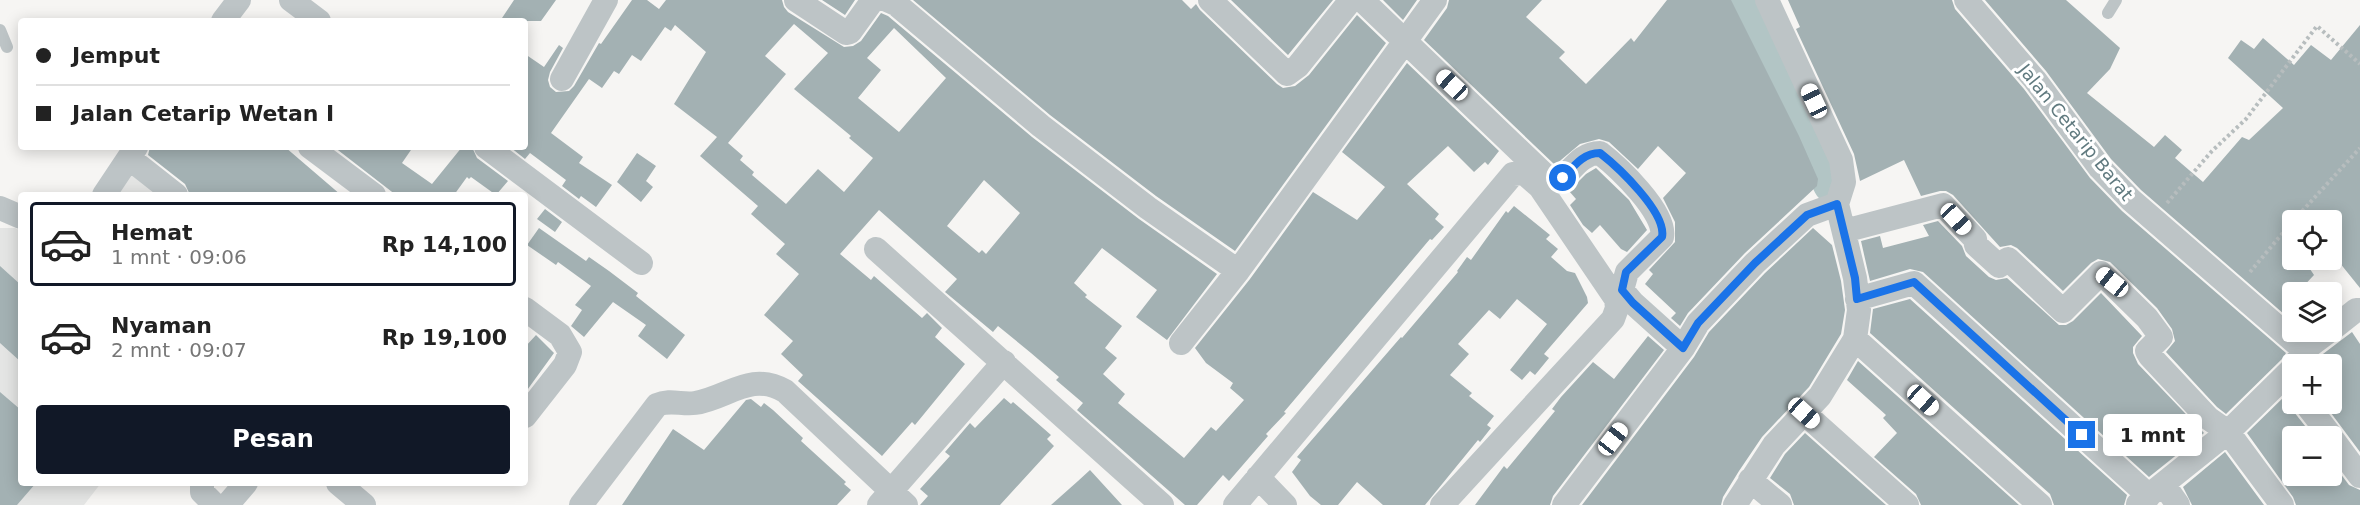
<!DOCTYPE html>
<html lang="id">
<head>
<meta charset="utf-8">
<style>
  :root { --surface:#fff; --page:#f6f6f6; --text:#222; --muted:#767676; --line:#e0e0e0; --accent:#111827 }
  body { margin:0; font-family:"DejaVu Sans",sans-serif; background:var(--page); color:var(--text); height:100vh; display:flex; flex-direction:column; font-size:22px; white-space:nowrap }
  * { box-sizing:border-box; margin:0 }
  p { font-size:20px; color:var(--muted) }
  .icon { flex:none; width:33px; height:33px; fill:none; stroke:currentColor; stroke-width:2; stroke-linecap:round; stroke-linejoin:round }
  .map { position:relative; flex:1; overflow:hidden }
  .details { position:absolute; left:18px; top:192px; width:510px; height:294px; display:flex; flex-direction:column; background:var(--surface); border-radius:6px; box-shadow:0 3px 15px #0003 }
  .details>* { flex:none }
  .guide { position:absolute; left:18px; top:18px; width:510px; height:132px; border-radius:6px; box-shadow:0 3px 15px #0003; display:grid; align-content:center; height:132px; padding:0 18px; background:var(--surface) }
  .controls { position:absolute; left:2282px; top:210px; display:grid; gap:12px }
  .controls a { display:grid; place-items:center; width:60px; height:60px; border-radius:6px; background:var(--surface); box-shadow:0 3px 15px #0003; font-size:30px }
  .end { position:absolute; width:27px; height:27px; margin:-14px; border:8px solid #1a73e8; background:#fff; box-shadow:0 0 0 3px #fff }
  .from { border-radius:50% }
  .bubble { position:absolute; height:42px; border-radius:6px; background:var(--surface); box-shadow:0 3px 15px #0003; font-size:20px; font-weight:700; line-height:42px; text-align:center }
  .car { position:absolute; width:18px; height:36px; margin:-18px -9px; border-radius:8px; box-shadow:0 0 4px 2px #0007; background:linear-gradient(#fff 24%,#345 0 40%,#fff 0 76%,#345 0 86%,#fff 0) }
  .guide b { display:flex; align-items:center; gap:21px; height:57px; font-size:22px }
  .guide b+b { border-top:2px solid var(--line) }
  .guide i { width:15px; height:15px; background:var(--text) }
  ul { padding:10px 0 0; list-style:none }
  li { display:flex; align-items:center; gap:18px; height:84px; margin:0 12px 9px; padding:0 6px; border:3px solid transparent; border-radius:6px }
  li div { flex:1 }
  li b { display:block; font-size:22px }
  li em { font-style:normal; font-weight:700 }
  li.on { border-color:var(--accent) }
  li>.icon { width:54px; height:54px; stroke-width:1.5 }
  .button { display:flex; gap:12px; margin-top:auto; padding:12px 18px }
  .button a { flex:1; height:69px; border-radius:6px; background:var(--accent); color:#fff; font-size:24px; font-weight:700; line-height:69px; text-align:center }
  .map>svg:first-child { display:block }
</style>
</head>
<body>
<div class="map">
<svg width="2360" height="505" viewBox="0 0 2360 505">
  <rect width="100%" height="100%" fill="#f6f5f3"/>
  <path fill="#e4e5e4" d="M 127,171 L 160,195 L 111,195 Z
    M 0,228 L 15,228 L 21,231 L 21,483 L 101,483 L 84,505 L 0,505 Z"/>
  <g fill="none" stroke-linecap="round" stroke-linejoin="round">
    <path stroke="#b2c5c5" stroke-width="40" d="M 1744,0 L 1785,87 L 1833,184"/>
  </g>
  <path fill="#a3b1b3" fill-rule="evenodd" d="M 514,0 L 556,0 L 541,21 L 500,21 Z
    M 632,0 L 647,0 L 659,9 L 666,0 L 782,0 L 784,7 L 788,12 L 844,47 L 853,46 L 861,41 L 881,13 L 888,16 L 1032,137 L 1139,219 L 1217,274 L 1167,340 L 1136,317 L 1157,290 L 1102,248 L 1074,283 L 1087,295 L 1085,297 L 1122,326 L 1105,348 L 1117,358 L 1103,374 L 1125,394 L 1118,403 L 1184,458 L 1211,427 L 1216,431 L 1244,400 L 1230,388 L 1233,383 L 1206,363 L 1195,348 L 1250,279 L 1313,192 L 1357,220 L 1385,187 L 1342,152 L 1407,63 L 1499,151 L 1488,165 L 1485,162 L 1474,172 L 1448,146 L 1407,184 L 1439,214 L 1435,219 L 1444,227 L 1432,240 L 1430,239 L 1284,412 L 1286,413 L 1266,434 L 1268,436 L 1229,481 L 1223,475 L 1197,505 L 1185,505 L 1077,410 L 1083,403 L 1056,380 L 1059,377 L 1031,353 L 998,326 L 993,332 L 945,292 L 957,279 L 879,210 L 840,254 L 871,280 L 874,276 L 922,318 L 927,313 L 942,328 L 935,337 L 965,364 L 915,425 L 912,422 L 882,456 L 798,381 L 803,375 L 781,354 L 793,341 L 764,315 L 799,274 L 776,254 L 785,244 L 751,214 L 758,206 L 700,156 L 717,137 L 674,104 L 706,52 L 675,25 L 671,31 L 665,27 L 641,61 L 632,55 L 619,74 L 614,71 L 602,88 L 589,79 L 551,133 L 583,157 L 579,163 L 612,185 L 596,207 L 581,196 L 579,199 L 562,186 L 566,180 L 530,153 L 525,159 L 510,147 L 525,147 L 525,54 L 544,67 L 559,45 L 563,48 L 550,72 L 548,80 L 550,87 L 556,92 L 569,91 L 574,86 L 599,43 L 601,44 ZM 794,24 L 828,53 L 794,89 L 851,136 L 849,138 L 873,158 L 844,192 L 818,169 L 786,204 L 752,175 L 754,172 L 740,160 L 743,156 L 728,143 L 786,74 L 765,56 ZM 894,28 L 946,78 L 899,132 L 858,98 L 881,70 L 867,58 ZM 984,180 L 1020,213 L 986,254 L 982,250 L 979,253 L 947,226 Z
    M 822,0 L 855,0 L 845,15 Z
    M 913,0 L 1182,0 L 1191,9 L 1196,4 L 1200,10 L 1277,84 L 1283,88 L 1295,86 L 1309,75 L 1357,15 L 1386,43 L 1235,251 L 1156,196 L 1050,115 Z
    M 1231,0 L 1333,0 L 1288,55 Z
    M 1383,0 L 1417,0 L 1403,20 Z
    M 1449,0 L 1542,0 L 1526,17 L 1565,52 L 1559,58 L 1586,84 L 1631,38 L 1634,42 L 1667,0 L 1731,0 L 1799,136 L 1818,179 L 1817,186 L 1745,253 L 1688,313 L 1680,326 L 1671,318 L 1676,313 L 1645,284 L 1653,274 L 1649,270 L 1675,242 L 1675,222 L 1663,198 L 1686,173 L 1658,146 L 1638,169 L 1609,142 L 1599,139 L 1580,144 L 1555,165 L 1424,40 L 1447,8 Z
    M 1788,0 L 1952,0 L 1955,9 L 2024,89 L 2090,178 L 2122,211 L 2286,353 L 2283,358 L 2226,414 L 2217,407 L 2166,352 L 2175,341 L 2172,329 L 2157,308 L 2110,262 L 2098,259 L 2091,263 L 2063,291 L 2017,248 L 2011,245 L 2000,247 L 1953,195 L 1946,191 L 1940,191 L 1921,196 L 1904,160 L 1860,181 L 1854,154 L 1796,29 L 1800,27 Z
    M 1985,0 L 2066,0 L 2120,48 L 2110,69 L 2087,93 L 2154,147 L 2165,135 L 2182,150 L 2175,158 L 2203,182 L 2242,137 L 2249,140 L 2283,108 L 2228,58 L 2241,40 L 2254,49 L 2263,38 L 2294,65 L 2311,45 L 2331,60 L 2360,25 L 2360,288 L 2331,252 L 2331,220 L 2292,220 L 2292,230 L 2287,234 L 2292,241 L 2292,260 L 2304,260 L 2314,275 L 2298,292 L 2292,292 L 2292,321 L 2141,190 L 2111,159 L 2046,71 Z
    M 150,147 L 285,147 L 341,195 L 190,195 L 185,184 L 148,155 Z
    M 334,147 L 413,147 L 402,163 L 432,184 L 462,147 L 472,147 L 477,158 L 508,181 L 496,195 L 471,177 L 469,179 L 467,177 L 454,195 L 396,195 Z
    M 637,153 L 656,166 L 646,181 L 653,187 L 641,202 L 617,182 Z
    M 1596,168 L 1629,200 L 1647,230 L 1627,252 L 1621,249 L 1600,225 L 1592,233 L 1583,225 L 1570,205 L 1576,199 L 1569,191 L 1586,174 Z
    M 1514,206 L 1550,235 L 1546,239 L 1558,249 L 1551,257 L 1567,271 L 1575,273 L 1587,297 L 1588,303 L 1544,354 L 1549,358 L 1535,375 L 1530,371 L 1522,380 L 1510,370 L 1547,324 L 1517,299 L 1500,319 L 1489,310 L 1458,344 L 1469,354 L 1450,375 L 1472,393 L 1469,396 L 1494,416 L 1487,425 L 1491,428 L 1480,442 L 1478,440 L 1425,505 L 1383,505 L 1357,482 L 1338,505 L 1321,505 L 1310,496 L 1292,472 L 1301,460 L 1297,457 L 1401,337 L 1402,338 L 1458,272 L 1457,271 L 1467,257 L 1471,260 L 1506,211 L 1508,213 Z
    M 545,209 L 562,222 L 555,232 L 537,219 Z
    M 1938,221 L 1962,246 L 1966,256 L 1989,277 L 1996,280 L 2007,278 L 2059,325 L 2066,325 L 2073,321 L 2101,293 L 2142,336 L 2133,347 L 2133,353 L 2138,364 L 2204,433 L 2149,477 L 1923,272 L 1910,269 L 1870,281 L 1861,241 L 1880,236 L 1883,248 L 1929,236 L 1923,225 Z
    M 539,228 L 586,261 L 589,257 L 609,271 L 638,293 L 636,296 L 685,335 L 667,359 L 638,336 L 646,325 L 613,302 L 584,337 L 571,326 L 582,310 L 575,305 L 591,286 L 558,262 L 556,265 L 527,245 Z
    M 1813,228 L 1832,245 L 1841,281 L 1845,310 L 1841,334 L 1809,387 L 1762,437 L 1739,471 L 1723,497 L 1721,505 L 1582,505 L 1694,357 L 1709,332 L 1765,273 Z
    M 0,266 L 21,285 L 21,362 L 0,343 Z
    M 1910,299 L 2127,495 L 2124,505 L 2054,505 L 2050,494 L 1870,333 L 1873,309 Z
    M 2352,332 L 2360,344 L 2360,452 L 2331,413 L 2331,364 L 2312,364 L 2315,360 Z
    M 536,335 L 554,353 L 525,393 L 525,347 Z
    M 1648,336 L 1664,350 L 1553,496 L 1550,505 L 1475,505 L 1504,466 L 1507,469 L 1555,411 L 1552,409 L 1561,397 L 1593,362 L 1614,379 Z
    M 1858,361 L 2019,505 L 1921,505 L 1916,494 L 1874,457 L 1897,433 L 1883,418 L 1886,415 L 1847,380 Z
    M 2292,389 L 2292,405 L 2294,412 L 2313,436 L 2292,436 L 2292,476 L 2331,476 L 2331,461 L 2349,485 L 2360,490 L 2360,505 L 2296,505 L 2293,497 L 2247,433 Z
    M 0,392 L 21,410 L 21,483 L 36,483 L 17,505 L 0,505 Z
    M 1004,398 L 1011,404 L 1013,402 L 1051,435 L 1047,439 L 1054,446 L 1000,505 L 920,505 L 928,496 L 920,489 L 950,456 L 945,452 L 970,423 L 975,428 Z
    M 751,399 L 761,407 L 764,403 L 773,410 L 803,438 L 801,441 L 846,482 L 844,484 L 851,490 L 837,505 L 622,505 L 673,429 L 704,450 L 746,400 Z
    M 1805,433 L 1886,505 L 1794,505 L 1790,494 L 1770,478 L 1785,454 Z
    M 2225,452 L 2264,505 L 2192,505 L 2183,487 Z
    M 1090,470 L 1122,505 L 1051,505 L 1078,481 Z"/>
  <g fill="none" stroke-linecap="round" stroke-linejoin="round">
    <path stroke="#b7bdbe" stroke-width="4" stroke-dasharray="3 3" stroke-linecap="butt" d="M 2167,203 L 2212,151 L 2246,119 L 2317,26 L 2360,64
      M 2294,220 L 2360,148
      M 2250,272 L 2292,222"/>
    <path stroke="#bdc4c6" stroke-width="12" d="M 2108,13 L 2116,0
      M 0,30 L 7,47"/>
    <path stroke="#bdc4c6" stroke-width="24" d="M 291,0 L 319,21
      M 796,0 L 846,33 L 850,32 L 873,0
      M 887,0 L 896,4 L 1041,126 L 1148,208 L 1238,271
      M 1210,0 L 1287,74 L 1298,66 L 1351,0
      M 1362,0 L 1550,180 L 1558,182 C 1572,171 1580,153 1600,153 C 1618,167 1667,213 1662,237 L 1627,272 L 1622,290 L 1633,303 L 1683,348
      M 1966,0 L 2035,80 L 2100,168 L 2131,200 L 2304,350
      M 223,21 L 239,0
      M 562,79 L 606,0
      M 310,147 L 374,195
      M 486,147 L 641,263
      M 129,158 L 176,195
      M 104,195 L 136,147
      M 0,208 L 21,217
      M 1844,231 L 1943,205 L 1975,239 L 1976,245 L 1999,266 L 2008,259 L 2063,311 L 2101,273 L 2147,318 L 2161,337 L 2147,351 L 2150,356 L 2208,418 L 2228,432 L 2282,505
      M 876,249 L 1162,505
      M 1857,299 L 1914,283 L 2149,496
      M 525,309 L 560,335 L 570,352 L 565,365 L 525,416
      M 2331,330 L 2356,310 L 2360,310
      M 1855,339 L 2040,505
      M 1181,343 L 1238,271 L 1435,0
      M 2296,363 L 2304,350 L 2328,332
      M 2306,404 L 2331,436
      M 1804,413 L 1907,505
      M 2331,437 L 2360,476
      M 1258,477 L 1285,505
      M 1750,480 L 1780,505
      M 202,483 L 202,492 L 215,505
      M 338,483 L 364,505
      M 2164,485 L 2178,505
      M 2138,504 L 2228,432 L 2292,369
      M 227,505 L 246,483
      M 581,505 L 657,405 C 670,399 682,405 695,403 C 728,398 750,371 785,391 L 906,505
      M 879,505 L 1004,362
      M 1235,505 L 1513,174 L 1524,173 L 1540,187 L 1616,299 L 1617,308 L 1613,319 L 1442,505
      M 1564,505 L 1683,348 L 1698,323 L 1755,263 L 1807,215 L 1837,204
      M 1735,505 L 1774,445 L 1820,396 L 1855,339 L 1859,310 L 1855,278 L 1837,204 L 1844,182 L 1841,160 L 1767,0"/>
  </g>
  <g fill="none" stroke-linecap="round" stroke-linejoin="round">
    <path stroke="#1a73e8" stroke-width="8" d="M 1563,178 C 1574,166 1583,153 1600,153 C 1618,167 1667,213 1662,237 L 1626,272 L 1622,290 L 1633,303 L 1683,348 L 1698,323 L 1755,263 L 1807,215 L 1837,204 L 1855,278 L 1857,299 L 1914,282 L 2082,435"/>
  </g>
  <g text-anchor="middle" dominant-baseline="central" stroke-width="6" stroke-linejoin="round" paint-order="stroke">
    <g font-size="18" fill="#607a7f" stroke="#fff">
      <text transform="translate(2076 132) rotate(51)">Jalan Cetarip Barat</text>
    </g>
  </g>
</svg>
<div class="controls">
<a><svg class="icon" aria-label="locate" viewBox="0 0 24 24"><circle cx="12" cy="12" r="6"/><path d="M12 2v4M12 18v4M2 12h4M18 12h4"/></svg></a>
<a><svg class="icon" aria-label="layers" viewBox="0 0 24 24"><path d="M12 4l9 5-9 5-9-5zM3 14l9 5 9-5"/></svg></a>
<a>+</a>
<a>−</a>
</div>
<i class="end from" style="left:1563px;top:178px"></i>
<i class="end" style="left:2082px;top:435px"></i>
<div class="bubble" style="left:2103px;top:414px;width:99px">1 mnt</div>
<i class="car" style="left:1452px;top:85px;rotate:313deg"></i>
<i class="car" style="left:1814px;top:101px;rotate:335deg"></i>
<i class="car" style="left:1956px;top:219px;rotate:137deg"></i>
<i class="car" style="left:2112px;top:282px;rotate:309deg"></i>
<i class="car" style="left:1923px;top:400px;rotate:132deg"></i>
<i class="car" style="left:1804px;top:413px;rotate:132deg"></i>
<i class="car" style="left:1613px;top:439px;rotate:38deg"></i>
<div class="guide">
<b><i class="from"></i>Jemput</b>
<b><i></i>Jalan Cetarip Wetan I</b>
</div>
<section class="details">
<ul>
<li class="on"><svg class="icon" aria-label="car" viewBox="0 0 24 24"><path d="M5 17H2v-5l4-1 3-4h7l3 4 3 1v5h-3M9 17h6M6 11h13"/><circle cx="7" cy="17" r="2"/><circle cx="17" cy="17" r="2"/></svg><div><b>Hemat</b><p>1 mnt · 09:06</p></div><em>Rp 14,100</em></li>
<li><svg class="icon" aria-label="car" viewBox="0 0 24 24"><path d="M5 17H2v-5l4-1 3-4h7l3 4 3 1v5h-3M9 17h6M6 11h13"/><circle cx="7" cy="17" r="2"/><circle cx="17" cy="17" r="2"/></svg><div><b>Nyaman</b><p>2 mnt · 09:07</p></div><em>Rp 19,100</em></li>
</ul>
<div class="button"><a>Pesan</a></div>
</section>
</div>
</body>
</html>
